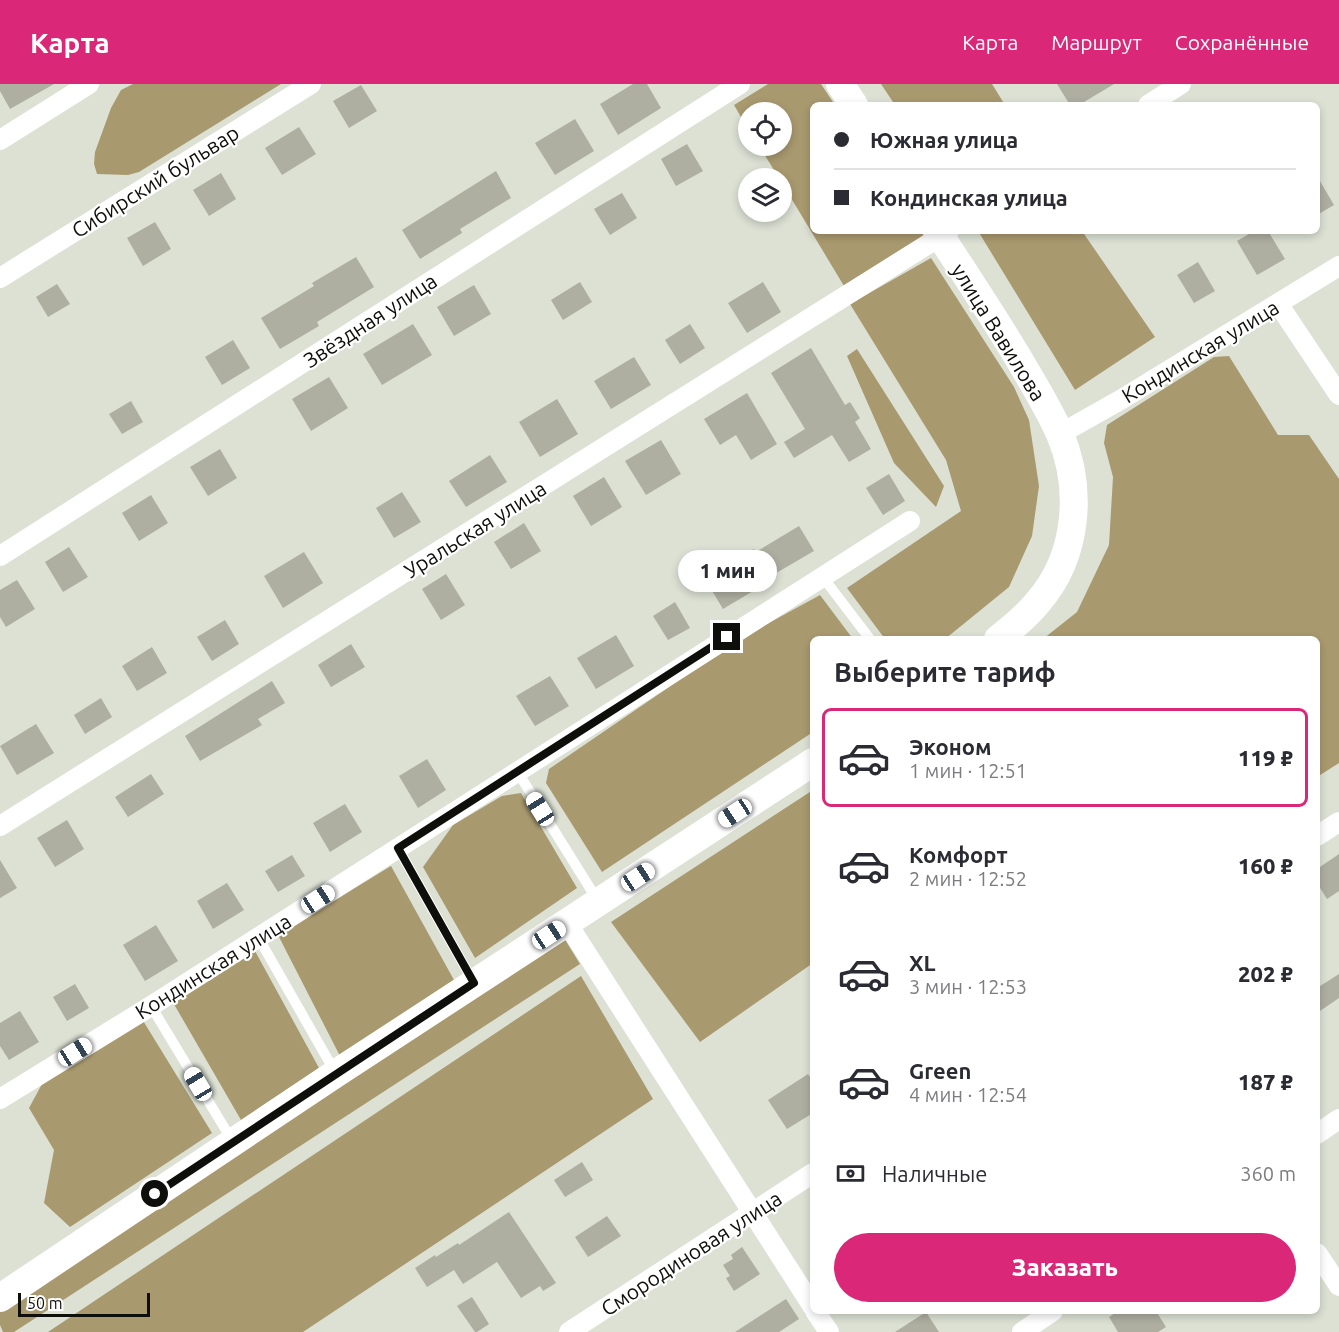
<!DOCTYPE html>
<html lang="ru">
<head>
<meta charset="utf-8">
<style>
  :root { --surface:#fff; --page:#f7f7f7; --text:#2b2b33; --muted:#7c7c81; --line:#e1e1e2; --accent:#db2777 }
  body { margin:0; font-family:Ubuntu,sans-serif; background:var(--page); color:var(--text); height:100vh; display:flex; flex-direction:column; font-size:22px; white-space:nowrap }
  * { box-sizing:border-box; margin:0 }
  p { font-size:20px; color:var(--muted) }
  .icon { flex:none; width:33px; height:33px; fill:none; stroke:currentColor; stroke-width:2; stroke-linecap:round; stroke-linejoin:round }
  .map { position:relative; flex:1; overflow:hidden }
  .details { position:absolute; left:810px; top:552px; width:510px; height:678px; display:flex; flex-direction:column; background:var(--surface); border-radius:9px; box-shadow:0 3px 9px #0003 }
  .details>* { flex:none }
  .banner { position:absolute; left:810px; top:18px; width:510px; height:132px; border-radius:9px; box-shadow:0 3px 9px #0003; display:grid; align-content:center; height:132px; padding:0 24px; background:var(--surface) }
  .buttons { position:absolute; left:738px; top:18px; display:grid; gap:12px }
  .buttons a { display:grid; place-items:center; width:54px; height:54px; border-radius:50%; background:var(--surface); box-shadow:0 3px 9px #0003; font-size:30px }
  .scale { position:absolute; left:18px; bottom:15px; width:132px; box-sizing:border-box; padding-left:6px; border:3px solid #0e0f0b; border-top:0; font-size:16px; line-height:21px; white-space:nowrap; color:#0e0f0b; -webkit-text-stroke:4px #fff; paint-order:stroke }
  .end { position:absolute; width:27px; height:27px; margin:-14px; border:8px solid #0e0f0b; background:#fff; box-shadow:0 0 0 3px #fff }
  .from { border-radius:50% }
  .bubble { position:absolute; height:42px; border-radius:21px; background:var(--surface); box-shadow:0 3px 9px #0003; font-size:20px; font-weight:800; line-height:42px; text-align:center }
  .car { position:absolute; width:18px; height:36px; margin:-18px -9px; border-radius:8px; box-shadow:0 0 4px 2px #0007; background:linear-gradient(#fff 24%,#345 0 40%,#fff 0 76%,#345 0 86%,#fff 0) }
  .banner b { display:flex; align-items:center; gap:21px; height:57px; font-size:22px }
  .banner b+b { border-top:2px solid var(--line) }
  .banner i { width:15px; height:15px; background:var(--text) }
  ul { padding:0; list-style:none }
  li { display:flex; align-items:center; gap:18px; height:99px; margin:0 12px 9px; padding:0 12px; border:3px solid transparent; border-radius:9px }
  li div { flex:1 }
  li b { display:block; font-size:22px }
  li em { font-style:normal; font-weight:800 }
  li.current { border-color:var(--accent) }
  li>.icon { width:54px; height:54px; stroke-width:1.5 }
  h2 { padding:0 24px; font-size:27px; line-height:72px }
  .pay { display:flex; align-items:center; gap:15px; height:66px; padding:0 24px; font-size:22px }
  .pay p { margin-inline-start:auto }
  .cta { display:flex; gap:12px; margin-top:auto; padding:12px 24px }
  .cta a { flex:1; height:69px; border-radius:36px; background:var(--accent); color:#fff; font-size:24px; font-weight:800; line-height:69px; text-align:center }
  header { display:flex; align-items:center; gap:36px; box-sizing:border-box; height:84px; padding:0 30px; background:var(--accent); color:#fff }
  header strong { font-size:28px }
  nav { display:flex; gap:33px; margin-inline-start:auto; font-size:21px }
  .map>svg:first-child { display:block }
</style>
</head>
<body>
<header>
<strong>Карта</strong>
<nav><a>Карта</a><a>Маршрут</a><a>Сохранённые</a></nav>
</header>
<div class="map">
<svg width="1339" height="1248" viewBox="0 0 1339 1248">
  <rect width="100%" height="100%" fill="#dce1d4"/>
  <path fill="#a9996f" d="M 133,0 L 281,0 L 139,88 L 128,91 L 97,90 L 94,80 L 95,68 L 111,24 L 121,6 Z
    M 768,0 L 821,0 L 835,21 L 813,21 L 813,147 L 920,147 L 924,152 L 844,202 L 782,99 L 782,94 L 779,94 L 759,62 L 782,62 L 782,28 L 748,28 L 748,45 L 734,21 Z
    M 881,0 L 992,0 L 1005,21 L 895,21 Z
    M 978,147 L 1082,147 L 1155,253 L 1075,306 Z
    M 931,174 L 1014,303 L 1029,336 L 1039,402 L 1032,452 L 1009,503 L 945,555 L 885,555 L 847,504 L 961,427 L 946,376 L 850,220 Z
    M 857,265 L 944,402 L 936,423 L 894,379 L 847,272 Z
    M 1229,272 L 1278,351 L 1309,351 L 1339,395 L 1339,679 L 1317,693 L 1317,555 L 1043,555 L 1077,528 L 1109,461 L 1113,393 L 1104,359 L 1107,341 L 1214,273 Z
    M 820,511 L 853,555 L 813,555 L 813,648 L 602,788 L 546,699 L 549,685 L 738,556 Z
    M 813,706 L 813,879 L 700,958 L 611,838 Z
    M 521,709 L 577,804 L 475,874 L 423,783 L 453,741 L 502,712 Z
    M 391,782 L 454,896 L 340,972 L 278,851 Z
    M 564,854 L 580,880 L 14,1248 L 3,1248 L 0,1241 L 0,1226 Z
    M 255,867 L 319,984 L 241,1036 L 171,915 Z
    M 581,892 L 653,1015 L 303,1248 L 48,1248 Z
    M 142,935 L 212,1049 L 70,1143 L 44,1119 L 54,1066 L 29,1024 L 42,1000 Z"/>
  <path fill="#aeaea1" d="M 0,0 L 54,0 L 10,25 L 0,7 Z
    M 633,0 L 647,0 L 661,24 L 618,51 L 600,20 Z
    M 1057,0 L 1114,0 L 1079,21 L 1070,21 Z
    M 361,1 L 377,27 L 349,44 L 333,17 Z
    M 575,35 L 594,67 L 555,91 L 535,59 Z
    M 299,43 L 316,70 L 282,91 L 265,64 Z
    M 687,60 L 703,87 L 676,102 L 661,75 Z
    M 496,87 L 511,114 L 460,145 L 462,149 L 420,175 L 402,146 Z
    M 221,89 L 236,115 L 209,132 L 193,106 Z
    M 1317,92 L 1334,121 L 1317,131 Z
    M 622,109 L 637,134 L 610,151 L 594,125 Z
    M 155,138 L 171,165 L 143,182 L 127,154 Z
    M 1254,147 L 1268,147 L 1285,175 L 1257,191 L 1237,157 Z
    M 356,173 L 374,203 L 317,238 L 319,242 L 280,265 L 261,234 L 314,202 L 312,199 Z
    M 1198,178 L 1215,207 L 1194,219 L 1177,191 Z
    M 580,198 L 592,218 L 563,236 L 551,216 Z
    M 763,198 L 781,228 L 747,249 L 728,219 Z
    M 57,200 L 70,220 L 48,233 L 36,213 Z
    M 474,201 L 491,230 L 454,252 L 437,223 Z
    M 413,240 L 432,271 L 382,301 L 363,270 Z
    M 690,240 L 705,264 L 680,280 L 665,256 Z
    M 233,256 L 250,284 L 222,301 L 205,273 Z
    M 811,264 L 845,321 L 850,318 L 860,334 L 855,338 L 871,365 L 849,378 L 832,351 L 794,374 L 784,358 L 805,345 L 771,289 Z
    M 634,273 L 651,301 L 611,325 L 594,297 Z
    M 329,293 L 348,324 L 311,347 L 292,315 Z
    M 747,309 L 777,360 L 751,376 L 736,351 L 720,361 L 704,335 Z
    M 557,315 L 578,350 L 540,373 L 519,338 Z
    M 131,317 L 143,338 L 122,350 L 109,330 Z
    M 661,356 L 681,390 L 646,411 L 625,377 Z
    M 220,365 L 237,394 L 208,412 L 190,383 Z
    M 490,371 L 507,398 L 466,423 L 449,397 Z
    M 889,390 L 905,417 L 883,431 L 866,404 Z
    M 604,393 L 622,423 L 591,442 L 573,412 Z
    M 402,408 L 421,438 L 394,454 L 376,424 Z
    M 151,411 L 168,439 L 139,457 L 122,429 Z
    M 524,439 L 541,467 L 511,485 L 494,458 Z
    M 799,442 L 814,467 L 771,492 L 773,495 L 723,525 L 705,495 L 754,465 L 756,468 Z
    M 69,463 L 88,493 L 63,508 L 45,478 Z
    M 304,468 L 323,499 L 283,524 L 264,492 Z
    M 446,490 L 465,521 L 441,536 L 422,505 Z
    M 17,496 L 35,525 L 6,543 L 0,533 L 0,506 Z
    M 675,518 L 690,544 L 668,556 L 653,532 Z
    M 225,536 L 239,560 L 212,577 L 197,553 Z
    M 616,551 L 634,582 L 596,605 L 577,574 Z
    M 351,560 L 365,583 L 331,603 L 318,581 Z
    M 152,563 L 167,589 L 137,607 L 122,582 Z
    M 550,592 L 569,622 L 535,642 L 516,612 Z
    M 272,597 L 285,619 L 258,635 L 262,641 L 200,677 L 185,652 Z
    M 101,614 L 112,633 L 85,650 L 74,631 Z
    M 36,640 L 54,669 L 17,691 L 0,662 Z
    M 427,675 L 446,706 L 418,724 L 399,692 Z
    M 151,690 L 164,710 L 128,733 L 115,713 Z
    M 345,720 L 362,748 L 330,768 L 313,739 Z
    M 67,736 L 84,765 L 55,783 L 37,754 Z
    M 1339,770 L 1339,807 L 1327,815 L 1317,799 L 1317,785 Z
    M 292,771 L 305,792 L 278,808 L 265,787 Z
    M 0,776 L 17,804 L 0,814 Z
    M 227,799 L 244,826 L 213,845 L 197,817 Z
    M 156,841 L 178,877 L 145,897 L 123,861 Z
    M 1339,890 L 1339,914 L 1317,929 L 1317,904 Z
    M 75,900 L 89,924 L 67,937 L 53,913 Z
    M 20,927 L 39,958 L 9,976 L 0,962 L 0,939 Z
    M 808,990 L 813,998 L 813,1029 L 787,1045 L 768,1016 Z
    M 582,1078 L 593,1096 L 565,1113 L 554,1096 Z
    M 509,1128 L 556,1199 L 543,1207 L 540,1202 L 521,1214 L 497,1178 L 463,1200 L 454,1186 L 427,1203 L 415,1184 L 435,1171 L 436,1173 L 458,1159 L 459,1161 Z
    M 607,1132 L 621,1152 L 588,1173 L 575,1153 Z
    M 742,1163 L 760,1190 L 734,1207 L 726,1194 L 730,1192 L 723,1181 L 733,1175 L 731,1171 Z
    M 472,1213 L 489,1240 L 477,1248 L 475,1248 L 457,1222 Z
    M 786,1215 L 799,1235 L 779,1248 L 735,1248 Z
    M 1118,1227 L 1156,1227 L 1166,1243 L 1158,1248 L 1118,1248 L 1109,1233 Z
    M 926,1228 L 939,1248 L 895,1248 Z"/>
  <g fill="none" stroke-linecap="round" stroke-linejoin="round">
    <path stroke="#fff" stroke-width="10" d="M 822,492 L 870,555
      M 517,687 L 598,817
      M 398,764 L 474,899
      M 258,853 L 335,988
      M 151,922 L 233,1058"/>
    <path stroke="#fff" stroke-width="20" d="M 1148,21 L 1181,0
      M 0,56 L 89,0
      M 0,194 L 311,0
      M 1279,221 L 1339,311
      M 1060,350 L 1122,315 L 1339,182
      M 0,472 L 740,0
      M 0,742 L 949,147
      M 1317,752 L 1339,738
      M 567,839 L 813,1223
      M 0,1015 L 151,922 L 910,437
      M 1317,1050 L 1339,1035
      M 1317,1169 L 1339,1202
      M 815,1227 L 829,1248
      M 569,1248 L 813,1089
      M 1022,1248 L 1053,1227"/>
    <path stroke="#fff" stroke-width="28" d="M 840,0 L 854,21
      M 937,147 C 966,191 996,236 1023,282 C 1036,304 1050,327 1060,350 C 1083,405 1078,472 1038,518 C 1027,532 1012,544 998,555
      M 0,1214 L 335,990 L 813,678"/>
  </g>
  <g fill="none" stroke-linecap="round" stroke-linejoin="round">
    <path stroke="#0e0f0b" stroke-width="8" d="M 155,1110 L 474,899 L 398,764 L 727,553"/>
  </g>
  <g text-anchor="middle" dominant-baseline="central" stroke-width="4.5" stroke-linejoin="round" paint-order="stroke">
    <g font-size="21" fill="#0e0f0b" stroke="#fff">
      <text transform="translate(155 97) rotate(-32)">Сибирский бульвар</text>
      <text transform="translate(370 236) rotate(-33)">Звёздная улица</text>
      <text transform="translate(999 248) rotate(58)">улица Вавилова</text>
      <text transform="translate(1200 267) rotate(-31)">Кондинская улица</text>
      <text transform="translate(475 445) rotate(-32)">Уральская улица</text>
      <text transform="translate(213 882) rotate(-32)">Кондинская улица</text>
      <text transform="translate(691 1169) rotate(-33)">Смородиновая улица</text>
    </g>
  </g>
</svg>
<div class="buttons">
<a><svg class="icon" aria-label="locate" viewBox="0 0 24 24"><circle cx="12" cy="12" r="6"/><path d="M12 2v4M12 18v4M2 12h4M18 12h4"/></svg></a>
<a><svg class="icon" aria-label="layers" viewBox="0 0 24 24"><path d="M12 4l9 5-9 5-9-5zM3 14l9 5 9-5"/></svg></a>
</div>
<div class="scale">50 m</div>
<i class="end from" style="left:155px;top:1110px"></i>
<i class="end" style="left:727px;top:553px"></i>
<div class="bubble" style="left:678px;top:466px;width:99px">1 мин</div>
<i class="car" style="left:540px;top:725px;rotate:328deg"></i>
<i class="car" style="left:735px;top:729px;rotate:237deg"></i>
<i class="car" style="left:638px;top:793px;rotate:57deg"></i>
<i class="car" style="left:318px;top:815px;rotate:57deg"></i>
<i class="car" style="left:549px;top:851px;rotate:57deg"></i>
<i class="car" style="left:75px;top:968px;rotate:58deg"></i>
<i class="car" style="left:198px;top:1000px;rotate:329deg"></i>
<div class="banner">
<b><i class="from"></i>Южная улица</b>
<b><i></i>Кондинская улица</b>
</div>
<section class="details">
<h2>Выберите тариф</h2>
<ul>
<li class="current"><svg class="icon" aria-label="car" viewBox="0 0 24 24"><path d="M5 17H2v-5l4-1 3-4h7l3 4 3 1v5h-3M9 17h6M6 11h13"/><circle cx="7" cy="17" r="2"/><circle cx="17" cy="17" r="2"/></svg><div><b>Эконом</b><p>1 мин · 12:51</p></div><em>119 ₽</em></li>
<li><svg class="icon" aria-label="car" viewBox="0 0 24 24"><path d="M5 17H2v-5l4-1 3-4h7l3 4 3 1v5h-3M9 17h6M6 11h13"/><circle cx="7" cy="17" r="2"/><circle cx="17" cy="17" r="2"/></svg><div><b>Комфорт</b><p>2 мин · 12:52</p></div><em>160 ₽</em></li>
<li><svg class="icon" aria-label="car" viewBox="0 0 24 24"><path d="M5 17H2v-5l4-1 3-4h7l3 4 3 1v5h-3M9 17h6M6 11h13"/><circle cx="7" cy="17" r="2"/><circle cx="17" cy="17" r="2"/></svg><div><b>XL</b><p>3 мин · 12:53</p></div><em>202 ₽</em></li>
<li><svg class="icon" aria-label="car" viewBox="0 0 24 24"><path d="M5 17H2v-5l4-1 3-4h7l3 4 3 1v5h-3M9 17h6M6 11h13"/><circle cx="7" cy="17" r="2"/><circle cx="17" cy="17" r="2"/></svg><div><b>Green</b><p>4 мин · 12:54</p></div><em>187 ₽</em></li>
</ul>
<div class="pay"><svg class="icon" aria-label="cash" viewBox="0 0 24 24"><path d="M3 7h18v10H3z"/><circle cx="12" cy="12" r="2"/></svg>Наличные<p>360 m</p></div>
<div class="cta"><a>Заказать</a></div>
</section>
</div>
</body>
</html>
